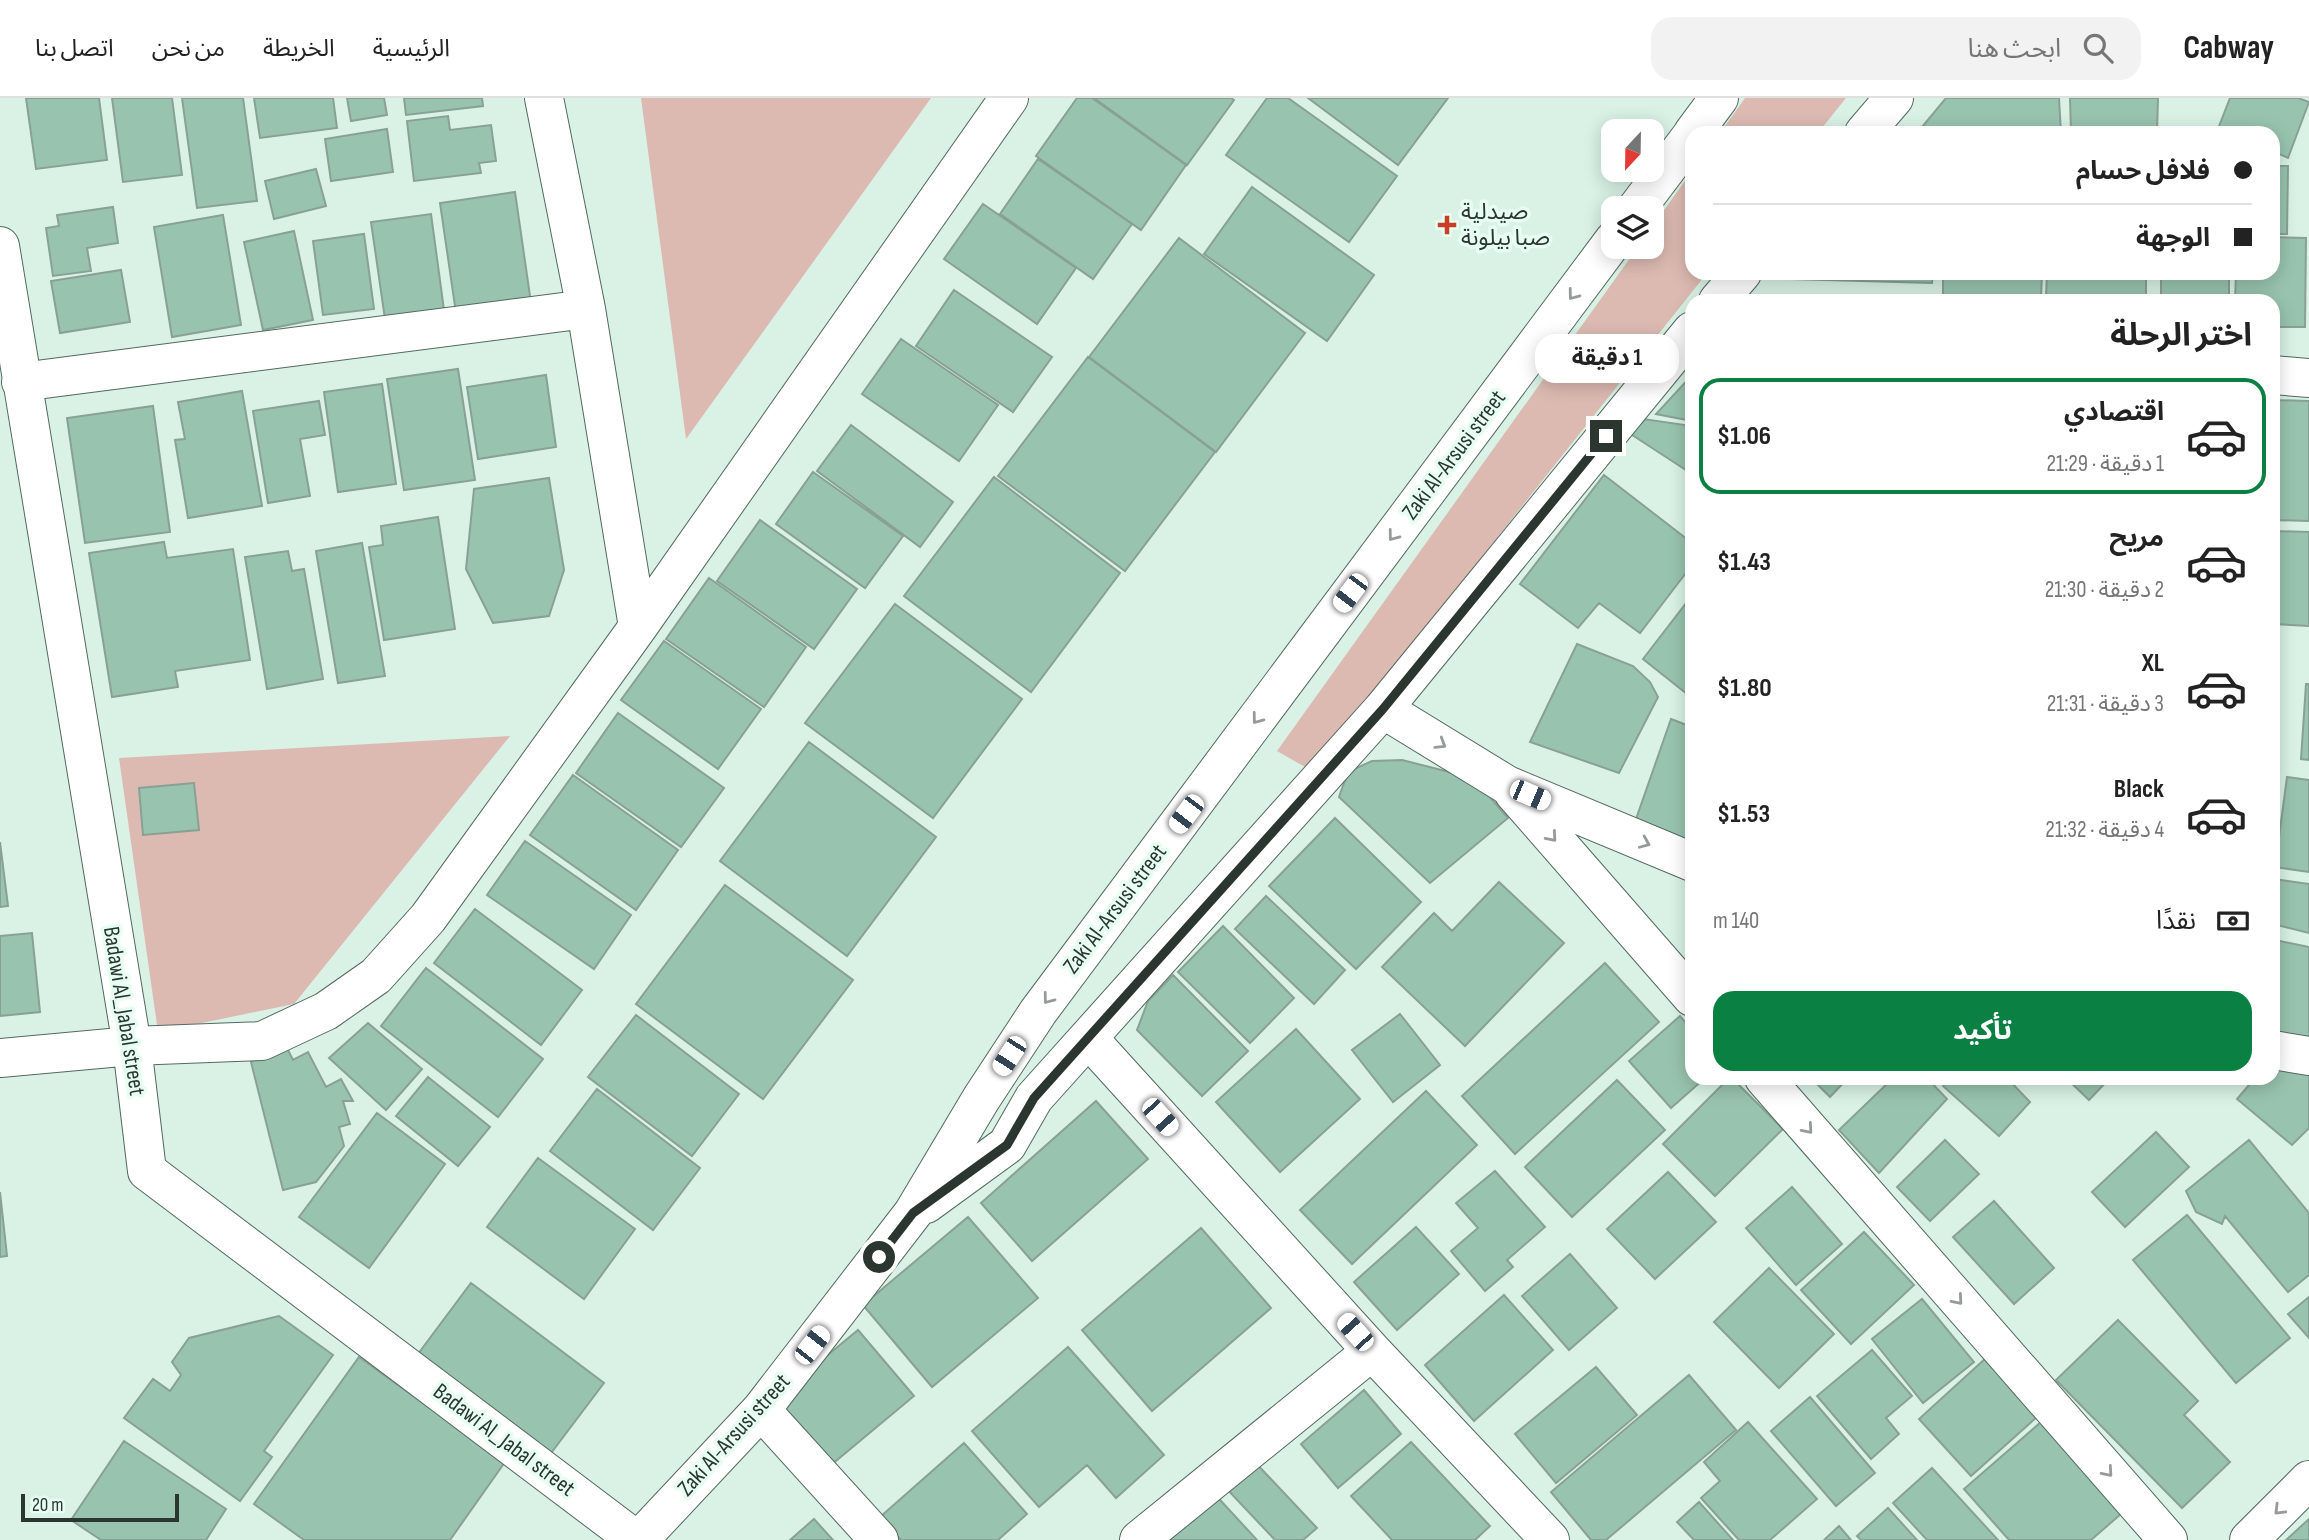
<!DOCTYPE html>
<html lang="ar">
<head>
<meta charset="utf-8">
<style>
  :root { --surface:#fff; --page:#f2f2f2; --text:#222; --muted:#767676; --line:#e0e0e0; --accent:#0b8043 }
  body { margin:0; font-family:"Sofia Sans Condensed","Noto Sans Arabic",sans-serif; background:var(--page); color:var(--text); direction:rtl; height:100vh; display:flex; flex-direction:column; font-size:26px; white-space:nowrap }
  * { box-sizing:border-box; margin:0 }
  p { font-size:23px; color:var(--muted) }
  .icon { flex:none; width:38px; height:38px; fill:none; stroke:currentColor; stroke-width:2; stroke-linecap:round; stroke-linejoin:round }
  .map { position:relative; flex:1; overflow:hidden; direction:ltr }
  .side { position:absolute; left:1685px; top:196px; width:595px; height:791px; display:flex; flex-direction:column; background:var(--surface); border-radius:21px; box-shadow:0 4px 18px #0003; direction:rtl }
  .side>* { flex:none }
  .guide { position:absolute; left:1685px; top:28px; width:595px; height:154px; border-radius:21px; box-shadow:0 4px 18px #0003; direction:rtl; display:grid; align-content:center; height:154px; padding:0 28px; background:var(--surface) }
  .needle { width:46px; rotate:202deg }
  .buttons { position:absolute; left:1601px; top:21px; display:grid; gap:14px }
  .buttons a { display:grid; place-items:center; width:63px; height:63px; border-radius:14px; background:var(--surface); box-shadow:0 4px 18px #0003; font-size:35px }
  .scale { position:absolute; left:21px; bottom:18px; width:158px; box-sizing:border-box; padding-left:7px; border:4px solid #2c3631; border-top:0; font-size:19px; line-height:24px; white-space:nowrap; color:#2c3631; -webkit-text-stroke:5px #e6fff2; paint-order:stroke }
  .end { position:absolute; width:32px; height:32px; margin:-16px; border:9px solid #2c3631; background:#fff; box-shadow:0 0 0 4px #fff }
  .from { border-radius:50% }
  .bubble { position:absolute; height:49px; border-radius:21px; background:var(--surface); box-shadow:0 4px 18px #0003; font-size:23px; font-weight:700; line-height:49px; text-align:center; direction:rtl }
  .car { position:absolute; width:21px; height:42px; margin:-21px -10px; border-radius:9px; box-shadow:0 0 5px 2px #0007; background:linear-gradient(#fff 24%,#345 0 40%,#fff 0 76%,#345 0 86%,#fff 0) }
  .guide b { display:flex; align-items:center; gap:24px; height:66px; font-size:26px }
  .guide b+b { border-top:2px solid var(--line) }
  .guide i { width:18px; height:18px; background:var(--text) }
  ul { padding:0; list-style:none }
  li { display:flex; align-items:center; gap:21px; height:116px; margin:0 14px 10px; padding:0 14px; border:4px solid transparent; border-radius:21px }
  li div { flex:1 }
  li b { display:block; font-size:26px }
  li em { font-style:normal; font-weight:700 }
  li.selected { border-color:var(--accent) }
  li>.icon { width:63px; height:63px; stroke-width:1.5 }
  h2 { padding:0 28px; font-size:32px; line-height:84px }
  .pay { display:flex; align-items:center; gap:18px; height:77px; padding:0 28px; font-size:26px }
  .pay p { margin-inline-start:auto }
  .cta { display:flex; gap:14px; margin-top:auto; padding:14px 28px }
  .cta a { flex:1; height:80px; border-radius:21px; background:var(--accent); color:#fff; font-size:28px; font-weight:700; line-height:80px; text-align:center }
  header { display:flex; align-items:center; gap:42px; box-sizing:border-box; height:98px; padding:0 35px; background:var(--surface); border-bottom:2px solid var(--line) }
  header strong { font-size:33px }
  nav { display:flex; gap:38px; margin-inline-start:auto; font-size:24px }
  .search { width:490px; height:63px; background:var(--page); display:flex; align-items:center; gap:18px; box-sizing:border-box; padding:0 24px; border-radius:21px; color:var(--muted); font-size:26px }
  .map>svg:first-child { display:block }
</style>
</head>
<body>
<header>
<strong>Cabway</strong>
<div class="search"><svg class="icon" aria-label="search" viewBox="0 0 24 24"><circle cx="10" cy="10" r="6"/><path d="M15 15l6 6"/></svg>ابحث هنا</div>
<nav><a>الرئيسية</a><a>الخريطة</a><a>من نحن</a><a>اتصل بنا</a></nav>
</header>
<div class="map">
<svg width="2309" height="1442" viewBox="0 0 2309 1442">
  <rect width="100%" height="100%" fill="#d9f2e5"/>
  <path fill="#dcbab2" d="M 641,0 L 931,0 L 686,341 Z
    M 1745,0 L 1846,0 L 1818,35 L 1720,35 Z
    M 1692,73 L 1692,175 L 1707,175 L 1312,673 L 1277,653 L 1638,149 L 1652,149 L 1652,129 Z
    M 510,638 L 294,906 L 158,934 L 119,660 Z"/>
  <path fill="#98c4af" stroke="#89a195" stroke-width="2" d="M 26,0 L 99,0 L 107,62 L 36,71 Z
    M 112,0 L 172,0 L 182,77 L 123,84 Z
    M 182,0 L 243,0 L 257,103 L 197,110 Z
    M 254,0 L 333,0 L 337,30 L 260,40 Z
    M 347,0 L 384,0 L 387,17 L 351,23 Z
    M 404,0 L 482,0 L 483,8 L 406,17 Z
    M 1077,0 L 1092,0 L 1186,67 L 1141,132 L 1036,58 Z
    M 1094,0 L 1231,0 L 1234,2 L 1187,67 Z
    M 1267,0 L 1288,0 L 1397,78 L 1349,144 L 1226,57 Z
    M 1308,0 L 1448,0 L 1398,67 Z
    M 1946,0 L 2059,0 L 2061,35 L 1917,35 Z
    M 2070,0 L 2158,0 L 2157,35 L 2071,35 Z
    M 2230,0 L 2298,0 L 2309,4 L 2288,60 L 2273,53 L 2273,35 L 2227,35 L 2218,31 Z
    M 448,18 L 450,32 L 491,27 L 496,63 L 479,65 L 481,75 L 414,83 L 407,23 Z
    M 387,31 L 393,74 L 331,83 L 325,41 Z
    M 1038,61 L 1132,126 L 1093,181 L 1000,116 Z
    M 2273,68 L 2288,68 L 2287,136 L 2273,136 Z
    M 316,71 L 326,108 L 274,121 L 265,83 Z
    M 1252,89 L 1374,177 L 1327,243 L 1204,156 Z
    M 515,94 L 531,205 L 456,215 L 440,105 Z
    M 983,106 L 1076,170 L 1037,226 L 944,161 Z
    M 113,109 L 118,145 L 87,150 L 91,173 L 53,178 L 46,130 L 59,128 L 57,117 Z
    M 431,116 L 444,212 L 385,221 L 371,124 Z
    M 223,117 L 241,227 L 172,239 L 154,129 Z
    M 294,133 L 313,222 L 263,232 L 244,144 Z
    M 364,136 L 374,211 L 323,217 L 313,143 Z
    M 2273,139 L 2306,140 L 2305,229 L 2273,229 L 2273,203 L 2235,203 L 2236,175 L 2273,175 Z
    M 1179,140 L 1305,235 L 1216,354 L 1089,259 Z
    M 121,172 L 130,224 L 60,235 L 51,183 Z
    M 1791,175 L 1933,175 L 1932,185 L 1791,181 Z
    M 1943,175 L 2042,175 L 2041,201 L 1943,198 Z
    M 2047,175 L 2146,175 L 2146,201 L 2046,199 Z
    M 2161,175 L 2229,175 L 2229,203 L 2161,203 Z
    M 954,192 L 1052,259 L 1013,314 L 916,248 Z
    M 901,241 L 998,307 L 959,363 L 862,296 Z
    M 1088,259 L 1215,354 L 1125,473 L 998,378 Z
    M 458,271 L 475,382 L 404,392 L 387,281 Z
    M 546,277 L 556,349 L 478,361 L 467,289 Z
    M 1692,277 L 1692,323 L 1656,316 Z
    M 382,286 L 396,386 L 338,394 L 324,294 Z
    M 242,293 L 262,408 L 188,420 L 175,342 L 185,341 L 178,304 Z
    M 2273,302 L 2309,303 L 2309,423 L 2273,422 Z
    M 319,303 L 325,337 L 300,341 L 310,398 L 268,405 L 253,313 Z
    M 153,308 L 170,434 L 85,445 L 67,320 Z
    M 1636,320 L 1692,328 L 1692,376 L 1629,335 Z
    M 851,327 L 953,404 L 920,449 L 817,373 Z
    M 813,374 L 903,438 L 865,490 L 776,426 Z
    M 1604,377 L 1692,445 L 1692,467 L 1640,535 L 1599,505 L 1578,530 L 1520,486 Z
    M 994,379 L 1120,475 L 1031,594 L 904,498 Z
    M 549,380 L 564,472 L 549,518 L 493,525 L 466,471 L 474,391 Z
    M 438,419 L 455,531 L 384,542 L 369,449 L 383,447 L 381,428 Z
    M 760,422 L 857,491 L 814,551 L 717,483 Z
    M 2273,433 L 2309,434 L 2309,528 L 2273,526 Z
    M 164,444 L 167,460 L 233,451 L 250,562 L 175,573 L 178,589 L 112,599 L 89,455 Z
    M 362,445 L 385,578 L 338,585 L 316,453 Z
    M 288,453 L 292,473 L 304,471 L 323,581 L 267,591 L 245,459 Z
    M 709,480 L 806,549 L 764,609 L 666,541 Z
    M 1687,504 L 1692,508 L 1692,600 L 1643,561 Z
    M 895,506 L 1022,601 L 933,720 L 805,625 Z
    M 664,543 L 761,611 L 718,671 L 621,602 Z
    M 1577,546 L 1633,568 L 1650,584 L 1658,599 L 1619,675 L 1530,644 Z
    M 2306,586 L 2309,586 L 2309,662 L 2301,661 Z
    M 618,615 L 724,690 L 681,749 L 576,675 Z
    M 1671,621 L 1692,629 L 1692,734 L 1689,743 L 1635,724 Z
    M 809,644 L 936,739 L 847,858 L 720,763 Z
    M 1402,662 L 1473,680 L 1508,720 L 1430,785 L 1339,699 L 1348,674 L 1372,663 Z
    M 573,677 L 678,752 L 636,812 L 530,737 Z
    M 2287,679 L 2309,682 L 2309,774 L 2275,769 Z
    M 194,685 L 199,732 L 143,737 L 139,690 Z
    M 1335,720 L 1421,804 L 1356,871 L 1269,788 Z
    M 525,743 L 631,817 L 594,871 L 487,797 Z
    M 0,744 L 8,808 L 0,809 Z
    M 2274,781 L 2309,786 L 2309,835 L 2273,826 Z
    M 1499,784 L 1564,845 L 1465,948 L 1382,869 L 1434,815 L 1452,833 Z
    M 725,787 L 853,882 L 763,1001 L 636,906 Z
    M 1266,798 L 1345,872 L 1314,906 L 1235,831 Z
    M 475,811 L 582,892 L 541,947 L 434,865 Z
    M 1223,828 L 1294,900 L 1250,945 L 1178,874 Z
    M 32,835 L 40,914 L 0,918 L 0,838 Z
    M 2275,842 L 2309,849 L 2309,946 L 2273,938 L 2273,852 Z
    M 1605,865 L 1659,924 L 1515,1056 L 1462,998 Z
    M 426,870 L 543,961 L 498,1019 L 381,928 Z
    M 1173,877 L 1248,953 L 1202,998 L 1137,932 L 1148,903 Z
    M 1400,916 L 1440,967 L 1393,1004 L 1352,952 Z
    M 636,917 L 739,996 L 692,1058 L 588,979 Z
    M 1680,918 L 1692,932 L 1692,980 L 1705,980 L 1671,1010 L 1629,963 Z
    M 368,925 L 422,971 L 386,1012 L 329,960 Z
    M 1296,931 L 1360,1001 L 1280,1074 L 1216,1004 Z
    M 285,946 L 293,962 L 308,954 L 326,989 L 341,981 L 353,1003 L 343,1003 L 350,1026 L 339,1029 L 344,1048 L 316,1084 L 283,1092 L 251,964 Z
    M 2273,959 L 2309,966 L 2309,1030 L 2292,1047 L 2237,1001 L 2255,980 L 2273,980 Z
    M 428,979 L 490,1029 L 458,1068 L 396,1018 Z
    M 1729,980 L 1732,980 L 1783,1031 L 1715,1098 L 1663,1046 Z
    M 1811,980 L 1848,980 L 1830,999 Z
    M 1893,980 L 1927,980 L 1947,1001 L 1879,1075 L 1839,1032 Z
    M 1951,980 L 2007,980 L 2030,1004 L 1999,1038 L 1943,988 Z
    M 2066,980 L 2110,980 L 2089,1002 Z
    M 1617,982 L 1665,1032 L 1572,1119 L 1525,1069 Z
    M 597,991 L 700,1070 L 653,1132 L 550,1053 Z
    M 1426,993 L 1477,1047 L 1352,1166 L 1300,1112 Z
    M 1096,1003 L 1148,1061 L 1032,1163 L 981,1105 Z
    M 377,1015 L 445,1066 L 369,1170 L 299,1119 Z
    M 2156,1034 L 2189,1069 L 2125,1129 L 2092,1094 Z
    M 1945,1042 L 1979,1076 L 1930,1123 L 1897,1089 Z
    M 2249,1042 L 2309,1115 L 2309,1177 L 2288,1194 L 2225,1118 L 2222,1126 L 2196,1114 L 2186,1093 Z
    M 538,1060 L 635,1131 L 584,1201 L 487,1129 Z
    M 1495,1073 L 1545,1129 L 1507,1162 L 1513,1169 L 1485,1193 L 1451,1153 L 1478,1130 L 1456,1105 Z
    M 1668,1074 L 1716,1124 L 1655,1181 L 1607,1131 Z
    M 1792,1089 L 1842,1146 L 1796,1187 L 1746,1130 Z
    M 0,1094 L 7,1158 L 0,1159 Z
    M 1994,1103 L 2054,1170 L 2014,1206 L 1953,1139 Z
    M 2187,1117 L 2290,1240 L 2236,1285 L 2133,1162 Z
    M 968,1119 L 1038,1200 L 932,1289 L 863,1207 Z
    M 1416,1129 L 1459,1176 L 1397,1232 L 1354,1184 Z
    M 1201,1130 L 1271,1210 L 1152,1313 L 1082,1232 Z
    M 1864,1134 L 1914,1187 L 1851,1246 L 1801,1192 Z
    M 1570,1156 L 1617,1210 L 1569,1252 L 1522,1198 Z
    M 1769,1170 L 1834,1236 L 1779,1290 L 1714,1224 Z
    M 471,1185 L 604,1285 L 548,1359 L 415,1260 Z
    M 1504,1197 L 1553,1252 L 1474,1323 L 1425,1267 Z
    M 2309,1199 L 2309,1240 L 2288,1216 Z
    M 1922,1201 L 1974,1264 L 1923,1305 L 1872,1241 Z
    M 279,1218 L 333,1257 L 264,1353 L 272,1359 L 240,1403 L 124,1320 L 153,1281 L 170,1293 L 181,1277 L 172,1264 L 189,1240 Z
    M 2118,1222 L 2198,1303 L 2184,1317 L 2230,1364 L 2182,1410 L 2056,1282 Z
    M 858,1232 L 914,1298 L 831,1367 L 775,1301 Z
    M 1068,1249 L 1164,1357 L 1116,1400 L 1087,1367 L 1039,1409 L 972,1333 Z
    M 1872,1252 L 1912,1298 L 1886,1320 L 1899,1336 L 1871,1361 L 1817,1298 Z
    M 359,1259 L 505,1364 L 450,1442 L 304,1442 L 254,1406 Z
    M 1986,1260 L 2038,1318 L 1971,1378 L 1919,1321 Z
    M 1596,1269 L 1637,1317 L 1556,1385 L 1515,1336 Z
    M 1689,1277 L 1736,1332 L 1606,1442 L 1591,1442 L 1551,1394 Z
    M 1364,1292 L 1401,1336 L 1338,1390 L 1301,1346 Z
    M 1810,1299 L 1875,1375 L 1836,1408 L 1771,1333 Z
    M 1748,1324 L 1817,1401 L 1770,1442 L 1739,1442 L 1701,1400 L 1720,1383 L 1704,1364 Z
    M 2041,1324 L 2121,1416 L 2091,1442 L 2009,1442 L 1964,1391 Z
    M 124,1343 L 226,1411 L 206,1442 L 101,1442 L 71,1422 Z
    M 1411,1344 L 1490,1428 L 1475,1442 L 1392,1442 L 1351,1398 Z
    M 964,1345 L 1027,1416 L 998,1442 L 901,1442 L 880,1419 Z
    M 1253,1362 L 1317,1430 L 1303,1442 L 1275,1442 L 1225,1389 Z
    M 1932,1370 L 1998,1442 L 1927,1442 L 1893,1405 Z
    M 1210,1391 L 1257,1442 L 1158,1442 Z
    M 1699,1404 L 1733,1442 L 1694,1442 L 1677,1424 Z
    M 1888,1410 L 1917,1442 L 1861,1442 L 1857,1438 Z
    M 814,1421 L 833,1442 L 790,1442 Z
    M 2309,1421 L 2309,1442 L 2286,1442 Z
    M 1839,1428 L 1851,1442 L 1824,1442 Z"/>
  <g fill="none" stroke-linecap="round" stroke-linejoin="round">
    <g stroke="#53695f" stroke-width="40">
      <path id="minor" d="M 544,0 L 586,211 L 638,529
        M 0,148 L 132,948 L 147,1073 L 636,1442
        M 2273,277 L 2309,280
        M 21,284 L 586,211
        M 1383,611 L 1507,687 L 1692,764
        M 1513,694 L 1692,899
        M 1089,941 L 1372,1253 L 1550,1442
        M 2273,952 L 2309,958
        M 0,960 L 132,948 L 262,943 L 326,913 L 376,878 L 428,820 L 638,529 L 1009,0
        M 1764,980 L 2168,1442
        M 761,1312 L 879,1442
        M 1139,1442 L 1372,1253"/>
    </g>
    <g stroke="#53695f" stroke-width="40">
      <path id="tertiary" d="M 1693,35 L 1719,0
        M 1864,35 L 1894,0
        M 1637,110 L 1692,37
        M 1718,203 L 1742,175
        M 926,1106 L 1007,1047 L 1034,1000 L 1383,611 L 1692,233
        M 639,1442 L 761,1312 L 913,1115 L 981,1001 L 1038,914 L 1614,142
        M 2249,1442 L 2309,1382"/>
    </g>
    <use href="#minor" stroke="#fff" stroke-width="38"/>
    <use href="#tertiary" stroke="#fff" stroke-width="38"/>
  </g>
  <defs><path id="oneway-chevron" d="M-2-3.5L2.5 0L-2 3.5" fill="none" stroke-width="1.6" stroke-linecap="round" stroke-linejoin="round" transform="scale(1.75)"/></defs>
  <g stroke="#969a98">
    <use href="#oneway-chevron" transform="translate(1573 197) rotate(127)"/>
    <use href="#oneway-chevron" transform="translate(1393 438) rotate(127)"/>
    <use href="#oneway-chevron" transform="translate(1257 621) rotate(127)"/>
    <use href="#oneway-chevron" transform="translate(1441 646) rotate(32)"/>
    <use href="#oneway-chevron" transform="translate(1552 739) rotate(49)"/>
    <use href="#oneway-chevron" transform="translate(1645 745) rotate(23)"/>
    <use href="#oneway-chevron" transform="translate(1048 901) rotate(127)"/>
    <use href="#oneway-chevron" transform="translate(1808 1031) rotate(49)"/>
    <use href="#oneway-chevron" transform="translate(1958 1202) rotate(49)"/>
    <use href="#oneway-chevron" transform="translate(2108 1374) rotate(49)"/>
    <use href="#oneway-chevron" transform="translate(2279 1412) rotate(135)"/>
  </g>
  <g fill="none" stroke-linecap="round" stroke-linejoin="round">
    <path stroke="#2c3631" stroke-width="9" d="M 879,1159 L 913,1115 L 1007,1047 L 1034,1000 L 1383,611 L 1606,338"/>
  </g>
  <path fill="#ca3e27" stroke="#e6fff2" stroke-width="2.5" d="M1443.5 116.5h7v7h7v7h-7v7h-7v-7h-7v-7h7z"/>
  <g text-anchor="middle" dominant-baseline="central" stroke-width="7" stroke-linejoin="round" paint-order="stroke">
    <g font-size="23" fill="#2c3631" stroke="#e6fff2" text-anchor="start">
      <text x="1461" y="114">صيدلية<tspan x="1461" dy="26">صبا بيلونة</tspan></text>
    </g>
    <g font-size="23" fill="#2c3631" stroke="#e6fff2">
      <text transform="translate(1454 357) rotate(-53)">Zaki Al-Arsusi street</text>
      <text transform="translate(1115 811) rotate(-53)">Zaki Al-Arsusi street</text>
      <text transform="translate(124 913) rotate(81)">Badawi Al_Jabal street</text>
      <text transform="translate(734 1337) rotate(-48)">Zaki Al-Arsusi street</text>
      <text transform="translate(504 1342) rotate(37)">Badawi Al_Jabal street</text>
    </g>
  </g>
</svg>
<div class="buttons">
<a><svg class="needle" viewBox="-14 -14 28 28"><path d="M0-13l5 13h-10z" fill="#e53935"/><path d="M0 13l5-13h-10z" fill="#767676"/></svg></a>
<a><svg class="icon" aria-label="layers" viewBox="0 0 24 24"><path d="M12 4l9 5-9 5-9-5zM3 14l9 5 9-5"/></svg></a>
</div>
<div class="scale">20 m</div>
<i class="end from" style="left:879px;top:1159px"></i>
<i class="end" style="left:1606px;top:338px"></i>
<div class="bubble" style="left:1535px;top:236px;width:144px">1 دقيقة</div>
<i class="car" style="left:1350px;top:495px;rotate:217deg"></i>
<i class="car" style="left:1530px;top:697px;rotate:113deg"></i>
<i class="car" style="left:1186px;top:716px;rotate:217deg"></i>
<i class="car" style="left:1009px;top:958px;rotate:213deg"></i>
<i class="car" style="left:1160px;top:1019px;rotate:138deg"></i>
<i class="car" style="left:1355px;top:1234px;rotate:318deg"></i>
<i class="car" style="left:812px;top:1247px;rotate:38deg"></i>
<div class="guide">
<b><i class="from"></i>فلافل حسام</b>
<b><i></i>الوجهة</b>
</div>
<section class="side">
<h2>اختر الرحلة</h2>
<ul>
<li class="selected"><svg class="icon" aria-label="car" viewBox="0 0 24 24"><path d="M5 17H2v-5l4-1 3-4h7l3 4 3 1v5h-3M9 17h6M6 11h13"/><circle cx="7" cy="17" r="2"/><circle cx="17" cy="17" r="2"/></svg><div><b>اقتصادي</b><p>1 دقيقة · 21:29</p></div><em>$1.06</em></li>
<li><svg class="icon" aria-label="car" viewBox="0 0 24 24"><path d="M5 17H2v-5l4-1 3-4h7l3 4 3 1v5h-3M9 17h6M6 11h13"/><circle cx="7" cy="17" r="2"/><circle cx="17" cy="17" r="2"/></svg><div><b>مريح</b><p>2 دقيقة · 21:30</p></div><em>$1.43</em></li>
<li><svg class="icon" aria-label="car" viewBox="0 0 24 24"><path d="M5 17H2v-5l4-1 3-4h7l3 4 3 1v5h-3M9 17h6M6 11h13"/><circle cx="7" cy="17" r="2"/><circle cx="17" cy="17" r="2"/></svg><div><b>XL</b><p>3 دقيقة · 21:31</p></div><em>$1.80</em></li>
<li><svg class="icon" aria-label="car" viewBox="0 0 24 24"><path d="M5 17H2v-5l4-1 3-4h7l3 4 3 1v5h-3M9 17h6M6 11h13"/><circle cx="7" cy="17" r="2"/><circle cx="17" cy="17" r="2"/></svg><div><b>Black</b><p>4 دقيقة · 21:32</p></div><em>$1.53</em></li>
</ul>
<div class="pay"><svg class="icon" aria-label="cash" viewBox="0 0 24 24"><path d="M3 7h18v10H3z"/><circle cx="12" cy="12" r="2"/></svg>نقدًا<p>140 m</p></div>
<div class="cta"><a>تأكيد</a></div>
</section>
</div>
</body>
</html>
